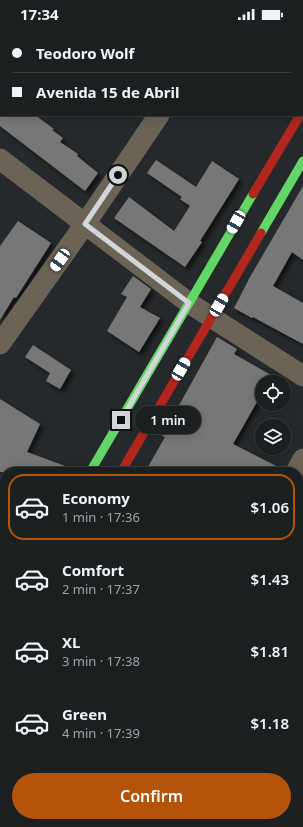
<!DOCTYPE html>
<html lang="en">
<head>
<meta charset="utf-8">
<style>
  :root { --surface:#1c1f20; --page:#292c2d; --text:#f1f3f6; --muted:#a0a2a5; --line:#3a3d3e; --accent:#b45309 }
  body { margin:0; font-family:"Noto Sans",sans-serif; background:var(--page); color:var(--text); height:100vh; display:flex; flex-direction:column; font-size:15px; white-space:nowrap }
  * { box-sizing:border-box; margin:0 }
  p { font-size:13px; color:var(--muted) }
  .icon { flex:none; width:22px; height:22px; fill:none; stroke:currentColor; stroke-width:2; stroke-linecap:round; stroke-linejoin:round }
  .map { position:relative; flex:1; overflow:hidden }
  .sheet { position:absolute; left:0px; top:439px; width:303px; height:360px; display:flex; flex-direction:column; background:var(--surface); border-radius:16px 16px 0 0; box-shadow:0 2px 10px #0003,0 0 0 1px var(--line) }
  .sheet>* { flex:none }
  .top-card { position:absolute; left:0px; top:0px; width:303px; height:88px; box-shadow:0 2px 10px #0003,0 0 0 1px var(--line); display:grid; align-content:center; height:88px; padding:0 12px; background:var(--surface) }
  .controls { position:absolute; left:255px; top:347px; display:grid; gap:8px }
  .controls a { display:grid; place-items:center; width:36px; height:36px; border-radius:50%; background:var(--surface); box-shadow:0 2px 10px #0003,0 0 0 1px var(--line); font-size:20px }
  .end { position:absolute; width:18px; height:18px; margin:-9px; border:5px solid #d3d6d9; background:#111; box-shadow:0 0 0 2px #111 }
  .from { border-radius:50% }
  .bubble { position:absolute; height:28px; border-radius:14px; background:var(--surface); box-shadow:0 2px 10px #0003,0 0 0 1px var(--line); font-size:13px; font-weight:600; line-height:28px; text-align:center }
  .car { position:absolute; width:12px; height:24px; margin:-12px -6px; border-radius:5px; box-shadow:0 0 3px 1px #0007; background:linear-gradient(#fff 24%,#345 0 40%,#fff 0 76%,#345 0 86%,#fff 0) }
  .top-card b { display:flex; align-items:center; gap:14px; height:38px; font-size:15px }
  .top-card b+b { border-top:1px solid var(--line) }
  .top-card i { width:10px; height:10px; background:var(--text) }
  ul { padding:7px 0 0; list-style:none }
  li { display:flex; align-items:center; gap:12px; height:66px; margin:0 8px 6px; padding:0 4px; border:2px solid transparent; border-radius:16px }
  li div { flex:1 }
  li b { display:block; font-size:15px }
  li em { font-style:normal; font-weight:600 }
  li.current { border-color:var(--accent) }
  li>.icon { width:36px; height:36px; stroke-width:1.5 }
  .action { display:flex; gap:8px; margin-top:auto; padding:8px 12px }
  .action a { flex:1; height:46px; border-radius:24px; background:var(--accent); color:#fff; font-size:16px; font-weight:600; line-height:46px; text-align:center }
  .status { display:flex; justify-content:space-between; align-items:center; height:28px; padding:0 20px; background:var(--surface); direction:ltr }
  .status svg { height:11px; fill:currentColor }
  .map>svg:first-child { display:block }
</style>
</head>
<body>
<div class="status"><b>17:34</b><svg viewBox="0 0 49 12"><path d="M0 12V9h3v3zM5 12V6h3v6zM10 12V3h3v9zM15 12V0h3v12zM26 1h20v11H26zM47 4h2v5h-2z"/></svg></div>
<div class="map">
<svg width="303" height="799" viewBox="0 0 303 799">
  <defs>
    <filter id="shadow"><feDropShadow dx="3.5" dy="3.5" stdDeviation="2" flood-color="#0009"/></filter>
  </defs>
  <rect width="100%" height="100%" fill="#26292b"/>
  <path fill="#767776" filter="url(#shadow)" d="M 0,87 L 35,87 L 54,101 L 52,102 L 63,110 L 60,114 L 78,126 L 77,128 L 98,145 L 85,163 L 0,98 Z
    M 156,132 L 196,159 L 212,133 L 239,151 L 200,213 L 202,214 L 185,239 L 114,190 L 129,169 L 174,203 L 190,178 L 180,171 L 182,169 L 147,145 Z
    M 303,158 L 303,232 L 292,224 L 273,258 L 303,275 L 303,316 L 253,289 L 252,290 L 234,280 L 250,249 Z
    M 18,193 L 51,215 L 16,270 L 14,269 L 0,292 L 0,218 Z
    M 133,248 L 151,261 L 140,279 L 160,290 L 139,324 L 107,303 L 127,269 L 121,266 Z
    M 217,309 L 237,321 L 234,326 L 271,347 L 268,354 L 262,354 L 262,365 L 233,416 L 284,442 L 284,444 L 145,444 L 165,409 L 162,408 Z
    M 33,317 L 71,342 L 60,361 L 46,353 L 50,345 L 25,329 Z
    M 0,371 L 40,396 L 27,424 L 76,442 L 75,444 L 0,444 Z"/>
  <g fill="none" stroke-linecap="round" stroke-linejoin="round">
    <path stroke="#6c6357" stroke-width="21" d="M 213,0 L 214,1
      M 244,0 L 245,1
      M 302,46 L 303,47
      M 302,72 L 303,73
      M 0,131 L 189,275 L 303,348
      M 0,316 L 85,196 L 159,87
      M 296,444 L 303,431
      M 0,603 L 5,612
      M 298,629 L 303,622
      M 298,717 L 303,722
      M 0,750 L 5,753
      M 73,794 L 82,799"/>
    <path stroke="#63d668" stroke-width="9" d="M 261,205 L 303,133
      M 90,444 L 253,166
      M 0,599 L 5,590"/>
    <path stroke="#ff974d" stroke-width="9" d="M 0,650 L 5,641"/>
    <path stroke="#b3261e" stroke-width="9" d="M 253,166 L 300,87
      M 121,444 L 261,205"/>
  </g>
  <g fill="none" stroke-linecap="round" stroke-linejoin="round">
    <path stroke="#d3d6d9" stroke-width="5" d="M 118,147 L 85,196 L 189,275 L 121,392"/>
  </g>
</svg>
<div class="controls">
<a><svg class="icon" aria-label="locate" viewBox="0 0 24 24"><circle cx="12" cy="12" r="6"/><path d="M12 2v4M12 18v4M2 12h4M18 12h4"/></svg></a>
<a><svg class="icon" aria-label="layers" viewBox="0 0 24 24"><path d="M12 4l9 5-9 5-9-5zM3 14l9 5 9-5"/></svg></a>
</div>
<i class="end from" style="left:118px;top:147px"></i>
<i class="end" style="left:121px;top:392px"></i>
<div class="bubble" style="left:135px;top:378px;width:66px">1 min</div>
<i class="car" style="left:236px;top:194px;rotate:210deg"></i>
<i class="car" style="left:60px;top:232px;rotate:215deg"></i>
<i class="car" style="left:219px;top:277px;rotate:30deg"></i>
<i class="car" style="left:181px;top:341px;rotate:30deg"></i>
<div class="top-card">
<b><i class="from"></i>Teodoro Wolf</b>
<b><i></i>Avenida 15 de Abril</b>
</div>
<section class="sheet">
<ul>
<li class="current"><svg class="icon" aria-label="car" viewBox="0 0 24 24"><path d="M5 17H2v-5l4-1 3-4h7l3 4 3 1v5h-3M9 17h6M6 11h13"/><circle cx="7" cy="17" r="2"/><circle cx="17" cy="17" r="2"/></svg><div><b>Economy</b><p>1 min · 17:36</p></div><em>$1.06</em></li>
<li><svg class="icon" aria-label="car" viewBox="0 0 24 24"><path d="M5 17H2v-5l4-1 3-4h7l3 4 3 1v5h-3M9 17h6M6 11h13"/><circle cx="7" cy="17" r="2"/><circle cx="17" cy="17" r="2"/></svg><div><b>Comfort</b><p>2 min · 17:37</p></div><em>$1.43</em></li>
<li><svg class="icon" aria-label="car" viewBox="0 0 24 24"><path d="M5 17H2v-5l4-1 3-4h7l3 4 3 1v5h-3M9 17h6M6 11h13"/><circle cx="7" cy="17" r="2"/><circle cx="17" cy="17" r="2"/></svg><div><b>XL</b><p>3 min · 17:38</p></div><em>$1.81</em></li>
<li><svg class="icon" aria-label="car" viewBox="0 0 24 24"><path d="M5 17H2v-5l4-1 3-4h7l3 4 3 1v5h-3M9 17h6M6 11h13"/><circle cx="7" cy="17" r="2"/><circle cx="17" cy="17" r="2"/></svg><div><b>Green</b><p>4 min · 17:39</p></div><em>$1.18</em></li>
</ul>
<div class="action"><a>Confirm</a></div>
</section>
</div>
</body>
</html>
